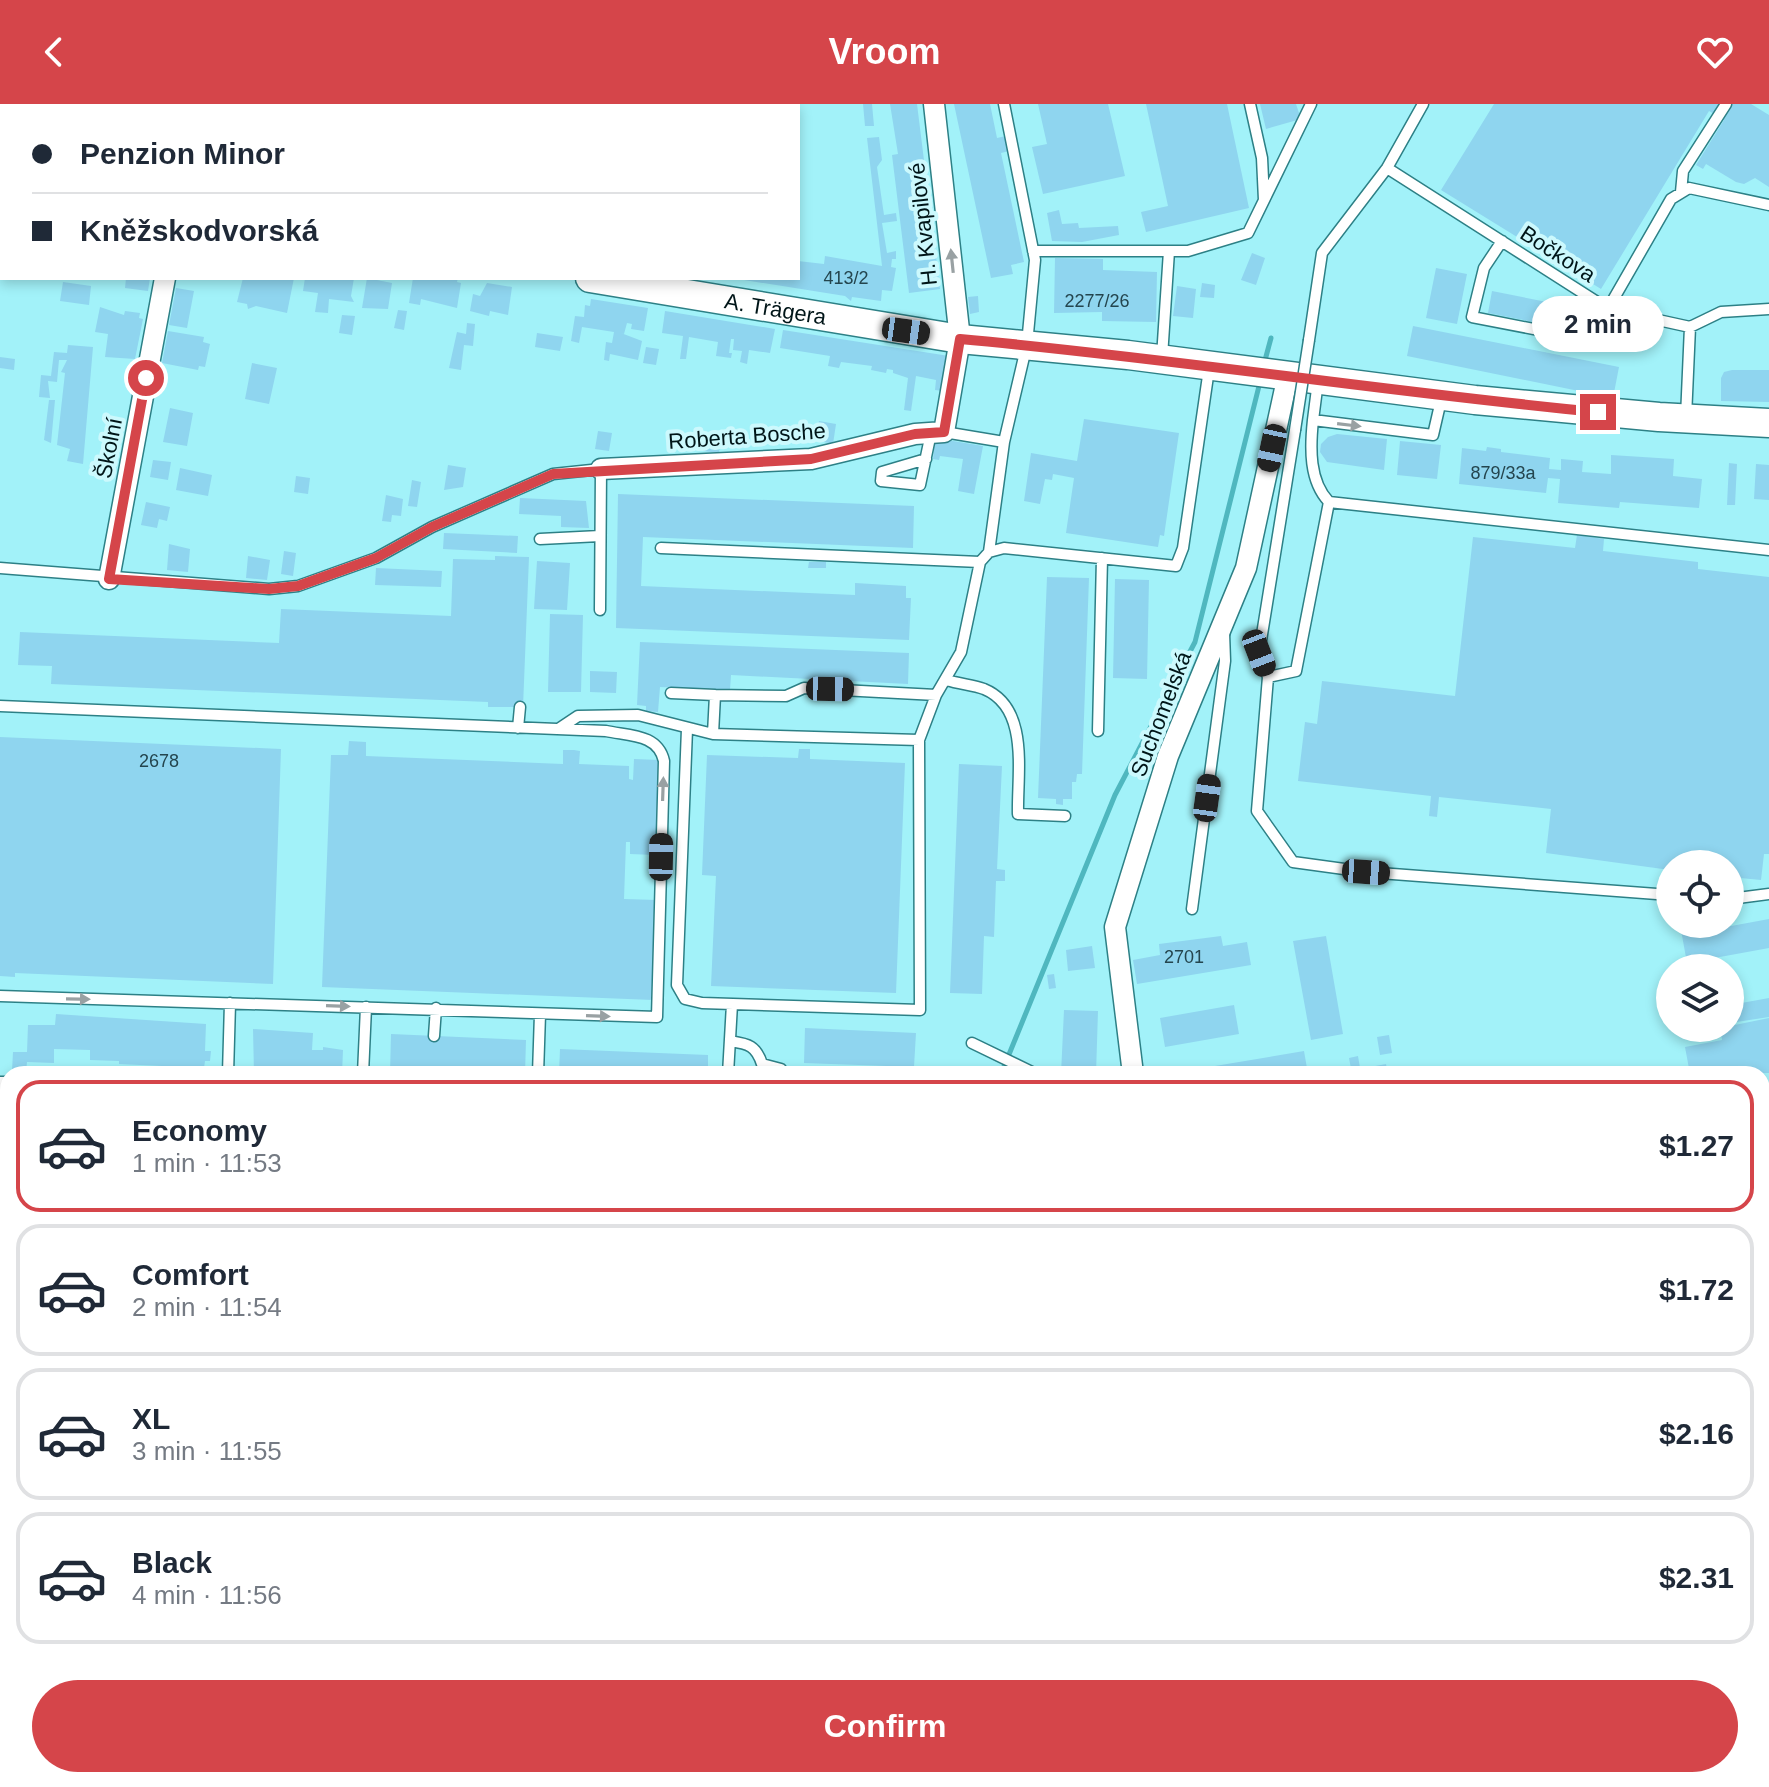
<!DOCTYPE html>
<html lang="en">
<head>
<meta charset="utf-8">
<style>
  :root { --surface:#fff; --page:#f6f6f7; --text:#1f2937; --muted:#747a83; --line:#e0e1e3; --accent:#d5454a }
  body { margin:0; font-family:Arial,sans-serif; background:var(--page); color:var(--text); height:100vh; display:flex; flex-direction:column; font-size:30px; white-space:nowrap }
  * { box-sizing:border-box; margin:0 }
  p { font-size:26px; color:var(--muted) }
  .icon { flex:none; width:44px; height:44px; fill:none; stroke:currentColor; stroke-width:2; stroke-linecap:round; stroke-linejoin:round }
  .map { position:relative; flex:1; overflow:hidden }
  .details { position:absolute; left:0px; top:962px; width:1770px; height:722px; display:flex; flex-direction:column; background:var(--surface); border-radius:24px 24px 0 0; box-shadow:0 4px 12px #0003 }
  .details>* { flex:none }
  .top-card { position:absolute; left:0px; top:0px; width:800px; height:176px; box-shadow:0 4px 12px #0003; display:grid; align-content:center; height:176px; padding:0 32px; background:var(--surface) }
  .tools { position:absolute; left:1656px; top:746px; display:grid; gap:16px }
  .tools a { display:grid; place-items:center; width:88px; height:88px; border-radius:50%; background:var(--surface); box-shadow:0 4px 12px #0003; font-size:40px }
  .end { position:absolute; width:36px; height:36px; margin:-18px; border:10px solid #d5454a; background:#fff; box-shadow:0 0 0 4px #fff }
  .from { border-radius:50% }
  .bubble { position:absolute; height:56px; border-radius:28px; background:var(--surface); box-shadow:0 4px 12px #0003; font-size:26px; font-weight:700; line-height:56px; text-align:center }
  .car { position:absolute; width:24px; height:48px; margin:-24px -12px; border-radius:10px; box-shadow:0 0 6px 2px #0007; background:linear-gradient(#222 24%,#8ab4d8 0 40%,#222 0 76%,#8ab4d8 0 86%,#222 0) }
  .top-card b { display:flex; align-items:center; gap:28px; height:76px; font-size:30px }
  .top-card b+b { border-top:2px solid var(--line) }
  .top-card i { width:20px; height:20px; background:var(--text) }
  ul { padding:14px 0 0; list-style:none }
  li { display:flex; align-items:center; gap:24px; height:132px; margin:0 16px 12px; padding:0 16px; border:4px solid var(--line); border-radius:24px }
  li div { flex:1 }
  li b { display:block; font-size:30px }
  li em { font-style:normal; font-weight:700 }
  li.current { border-color:var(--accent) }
  li>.icon { width:72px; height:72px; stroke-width:1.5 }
  .cta { display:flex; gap:16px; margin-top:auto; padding:16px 32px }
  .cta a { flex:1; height:92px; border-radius:48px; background:var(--accent); color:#fff; font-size:32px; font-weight:700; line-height:92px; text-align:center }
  header { display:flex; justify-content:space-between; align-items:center; height:104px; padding:0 32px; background:var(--accent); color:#fff; font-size:36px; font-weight:700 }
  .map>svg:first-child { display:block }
</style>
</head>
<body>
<header><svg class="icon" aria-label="back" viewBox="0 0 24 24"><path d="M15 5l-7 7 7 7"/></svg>Vroom<svg class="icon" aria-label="heart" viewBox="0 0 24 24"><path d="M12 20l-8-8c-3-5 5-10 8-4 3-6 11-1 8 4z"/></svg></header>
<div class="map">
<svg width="1769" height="1683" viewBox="0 0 1769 1683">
  <rect width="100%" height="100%" fill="#a2f2f9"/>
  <path fill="#dca9e3" d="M 1,1001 L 8,1002 L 8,1276 L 0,1277 Z
    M 198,1676 L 346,1676 L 349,1683 L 197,1683 Z"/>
  <path fill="#4fb7bf" d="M 8,1481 L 8,1609 L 0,1622 L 0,1487 Z
    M 239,1676 L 320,1676 L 321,1683 L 236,1683 Z"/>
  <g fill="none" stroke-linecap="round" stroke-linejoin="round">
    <path stroke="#4fb7bf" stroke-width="5" d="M 1264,260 L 1271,234
      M 1001,970 L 1115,691 L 1195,538 L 1260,278
      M 0,1082 L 8,1085
      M 0,1304 L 8,1303
      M 482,1676 L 494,1683"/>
  </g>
  <path fill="#8fd5ef" d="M 863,0 L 872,0 L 874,22 L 865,22 Z
    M 890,0 L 917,0 L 940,185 L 909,189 L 892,51 L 898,50 Z
    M 954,0 L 990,0 L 997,34 L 1006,32 L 1009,47 L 1001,49 L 1024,158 L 1011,161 L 1013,170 L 991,174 Z
    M 1038,0 L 1108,0 L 1125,72 L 1043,90 L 1032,43 L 1047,40 Z
    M 1146,0 L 1227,0 L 1249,104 L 1146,128 L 1141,108 L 1168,102 Z
    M 1260,0 L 1296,0 L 1301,15 L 1266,25 Z
    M 1494,0 L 1751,0 L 1769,11 L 1769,83 L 1755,74 L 1744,80 L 1736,78 L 1706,60 L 1703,65 L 1696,61 L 1724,16 L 1709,7 L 1601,185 L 1441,86 Z
    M 879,33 L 882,56 L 877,63 L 884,111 L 896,109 L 897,117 L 882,119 L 887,149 L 896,147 L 896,155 L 892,155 L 891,163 L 896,164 L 892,187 L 882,186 L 881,197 L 852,193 L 851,197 L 845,192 L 744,176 L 798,174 L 798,157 L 824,160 L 825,152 L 882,162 L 867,34 Z
    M 1059,106 L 1062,120 L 1078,119 L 1079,124 L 1118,122 L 1119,131 L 1082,138 L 1052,137 L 1047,109 Z
    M 1252,149 L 1265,154 L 1256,181 L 1241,176 Z
    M 1055,154 L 1103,155 L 1103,166 L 1157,168 L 1156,218 L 1102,217 L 1102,208 L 1054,209 Z
    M 1436,164 L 1467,170 L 1457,220 L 1426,214 Z
    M 126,174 L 150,174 L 148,187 L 125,184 Z
    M 243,174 L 294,174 L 287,209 L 256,202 L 248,205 L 247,200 L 237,198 Z
    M 305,174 L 354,174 L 351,192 L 354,198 L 329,195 L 328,209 L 315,208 L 318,189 L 303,187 Z
    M 367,174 L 392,179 L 388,205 L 362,204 Z
    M 413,174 L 458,174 L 457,178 L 461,179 L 457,204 L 421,195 L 420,201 L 409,199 Z
    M 63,178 L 91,182 L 89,201 L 60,197 Z
    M 487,179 L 512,183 L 508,211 L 490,207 L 489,212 L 470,207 L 473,190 L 480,192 Z
    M 1202,179 L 1215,181 L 1214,194 L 1200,193 Z
    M 1177,182 L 1196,185 L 1193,214 L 1173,212 Z
    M 176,184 L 194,187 L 187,224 L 169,221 Z
    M 1492,187 L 1577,204 L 1573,226 L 1488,209 Z
    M 978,192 L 979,208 L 970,210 L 968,193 Z
    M 591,195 L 648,204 L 644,227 L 631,225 L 632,220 L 627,219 L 624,230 L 621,229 L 642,237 L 638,256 L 610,250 L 609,257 L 604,256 L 606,238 L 612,239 L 614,228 L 582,223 L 579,239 L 571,237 L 575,212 L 584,213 L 585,201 L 590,202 Z
    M 100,203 L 124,211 L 125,207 L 140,209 L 139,214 L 143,215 L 135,255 L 105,253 L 108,230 L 95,228 Z
    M 398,206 L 407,207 L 404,226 L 394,224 Z
    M 665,207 L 775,225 L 770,249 L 749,246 L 747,260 L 740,258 L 742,247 L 733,246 L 734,235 L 731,235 L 729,249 L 732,249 L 731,254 L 716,252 L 718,238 L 689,233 L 686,255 L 680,255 L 683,232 L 662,229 Z
    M 342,211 L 355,212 L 352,231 L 339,229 Z
    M 467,219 L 475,220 L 473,242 L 464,241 L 461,266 L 449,264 L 457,228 L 466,230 Z
    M 1413,222 L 1619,263 L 1613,294 L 1407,252 Z
    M 783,226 L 949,252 L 943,287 L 935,286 L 936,276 L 916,272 L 911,307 L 904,306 L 908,274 L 893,269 L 893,266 L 887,265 L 886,269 L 871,266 L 872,262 L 841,258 L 839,264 L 828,262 L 830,252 L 780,244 Z
    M 168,227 L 204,233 L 203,238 L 210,240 L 205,263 L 199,262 L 198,266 L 162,259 Z
    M 537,229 L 563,233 L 560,247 L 535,243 Z
    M 68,241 L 93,243 L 83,360 L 67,357 L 70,345 L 57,341 L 65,269 L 61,268 L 67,256 L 59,256 L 57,278 L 48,277 L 50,294 L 39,293 L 41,271 L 51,272 L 54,248 L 67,249 Z
    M 646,243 L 659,245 L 656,261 L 643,259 Z
    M 0,253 L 15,255 L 14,266 L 0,264 Z
    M 252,259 L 277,264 L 269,300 L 245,295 Z
    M 1732,266 L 1769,266 L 1769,298 L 1721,297 L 1721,274 L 1724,268 Z
    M 49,296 L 55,296 L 51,339 L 44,336 Z
    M 170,304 L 193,309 L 187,342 L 163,338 Z
    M 1084,315 L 1179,329 L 1164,432 L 1160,431 L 1158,443 L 1066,429 L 1074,374 L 1053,370 L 1052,376 L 1045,375 L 1040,400 L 1024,397 L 1031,349 L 1077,357 Z
    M 819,317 L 836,320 L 833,340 L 815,336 Z
    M 598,327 L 612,329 L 609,347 L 595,345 Z
    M 705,330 L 721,332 L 719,349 L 703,347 Z
    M 1337,330 L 1387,335 L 1384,366 L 1327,358 L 1320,348 L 1321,340 L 1328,333 Z
    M 935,334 L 983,342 L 974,390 L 958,387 L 963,355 L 940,352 L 939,356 L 933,355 Z
    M 1400,337 L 1441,341 L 1437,375 L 1397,371 Z
    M 1487,343 L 1501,345 L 1501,348 L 1550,354 L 1549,365 L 1561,366 L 1561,355 L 1583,357 L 1582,368 L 1611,370 L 1611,351 L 1674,355 L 1673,372 L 1702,375 L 1699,404 L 1620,398 L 1619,404 L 1558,399 L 1560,375 L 1548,374 L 1546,389 L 1459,380 L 1462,344 L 1486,347 Z
    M 153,356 L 171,358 L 168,376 L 150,373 Z
    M 1729,359 L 1737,360 L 1735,401 L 1727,401 Z
    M 1756,360 L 1769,361 L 1769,396 L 1754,395 Z
    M 448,361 L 466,364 L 463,383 L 444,386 Z
    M 180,364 L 212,371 L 208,392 L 176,386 Z
    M 296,372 L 310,374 L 308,390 L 294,388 Z
    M 412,376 L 421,378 L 417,403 L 408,402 Z
    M 618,390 L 914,402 L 913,444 L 643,433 L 641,482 L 855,491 L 855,479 L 906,482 L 906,494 L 911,494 L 909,536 L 616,524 Z
    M 386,391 L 403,395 L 401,412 L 392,411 L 391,418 L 382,417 Z
    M 520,394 L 586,397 L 589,424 L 561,423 L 561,412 L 519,410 Z
    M 146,398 L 170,403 L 167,417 L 159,415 L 157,424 L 141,421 Z
    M 444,429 L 518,432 L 517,449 L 443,445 Z
    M 1577,431 L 1604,435 L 1603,447 L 1698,458 L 1698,465 L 1769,473 L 1769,750 L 1764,750 L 1761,776 L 1730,773 L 1730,760 L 1670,760 L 1670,766 L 1546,749 L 1551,705 L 1439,693 L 1437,713 L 1429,712 L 1431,692 L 1298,677 L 1305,618 L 1317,620 L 1322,577 L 1455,592 L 1473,433 L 1575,444 Z
    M 169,440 L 190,445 L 188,468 L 167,466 Z
    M 284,447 L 296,449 L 293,472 L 281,470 Z
    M 248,452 L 270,456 L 267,476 L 246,474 Z
    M 495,452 L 529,453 L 523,603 L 488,603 L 488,598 L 51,580 L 52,562 L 18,561 L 20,528 L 279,539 L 281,505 L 451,512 L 453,455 L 495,456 Z
    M 537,457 L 570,459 L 567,506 L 534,505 Z
    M 809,458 L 826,458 L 826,464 L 808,464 Z
    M 376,464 L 442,467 L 441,483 L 375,481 Z
    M 1047,473 L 1089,474 L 1082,670 L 1077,670 L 1076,678 L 1072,678 L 1072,695 L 1063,695 L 1063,701 L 1056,700 L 1056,695 L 1038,694 Z
    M 1115,475 L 1149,476 L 1147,575 L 1113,574 Z
    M 550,510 L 583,511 L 581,588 L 548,588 Z
    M 640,538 L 909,549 L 908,580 L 731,571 L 730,586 L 660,583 L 658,608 L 646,607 L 646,602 L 637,601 Z
    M 590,567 L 617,568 L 616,589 L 590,588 Z
    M 0,633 L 281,645 L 273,880 L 15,869 L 15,873 L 0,872 Z
    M 349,637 L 366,638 L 366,652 L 563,660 L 563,646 L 574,646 L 580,647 L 579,660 L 629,662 L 629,675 L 633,676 L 634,655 L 659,656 L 655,751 L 630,750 L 630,738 L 626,738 L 624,795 L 657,796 L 653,896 L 322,883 L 331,651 L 348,651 Z
    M 799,645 L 810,645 L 810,655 L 905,659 L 896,889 L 711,882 L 716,772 L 702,771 L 707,651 L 798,654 Z
    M 959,660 L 1002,662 L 997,765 L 1005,766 L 1005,777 L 996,777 L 994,833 L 984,832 L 982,890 L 950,889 Z
    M 1769,815 L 1769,844 L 1687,859 L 1681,826 L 1698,822 L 1699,828 Z
    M 1221,832 L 1223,842 L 1247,838 L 1251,861 L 1137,880 L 1133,856 L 1160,851 L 1159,840 Z
    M 1326,832 L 1343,930 L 1311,936 L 1293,837 Z
    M 1092,842 L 1095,864 L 1068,867 L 1066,846 Z
    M 1054,870 L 1056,884 L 1049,885 L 1047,871 Z
    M 1730,877 L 1736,900 L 1769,894 L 1769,913 L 1730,919 Z
    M 1234,901 L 1239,930 L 1165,943 L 1160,914 Z
    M 1064,906 L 1098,907 L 1096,970 L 1061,970 Z
    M 56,910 L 206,920 L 205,947 L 211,947 L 210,957 L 205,957 L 204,964 L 119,960 L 119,957 L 90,956 L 90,946 L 54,945 L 54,959 L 27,958 L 26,968 L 12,967 L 13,948 L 27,948 L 28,921 L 55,921 Z
    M 1769,914 L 1769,969 L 1690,970 L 1685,943 L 1722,936 L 1720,924 Z
    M 805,924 L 916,929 L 914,963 L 804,959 Z
    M 253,925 L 313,929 L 312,946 L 323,946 L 323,943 L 343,946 L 342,970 L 254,970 Z
    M 391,930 L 526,936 L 525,970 L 390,970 Z
    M 1389,931 L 1392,949 L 1380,951 L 1377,933 Z
    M 560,945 L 708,951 L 708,970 L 559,970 Z
    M 1304,947 L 1308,970 L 1179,970 L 1179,968 Z
    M 1358,952 L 1361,970 L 1352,970 L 1349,954 Z
    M 1386,960 L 1388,970 L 1371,970 L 1370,963 Z
    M 1769,1036 L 1769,1152 L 1762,1153 L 1762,1037 Z
    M 1764,1592 L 1769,1593 L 1769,1683 L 1747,1680 L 1748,1676 L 1762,1676 Z
    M 547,1676 L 580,1676 L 581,1683 L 549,1683 Z
    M 602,1676 L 635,1676 L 636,1683 L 603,1683 Z
    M 657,1676 L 690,1676 L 691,1683 L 659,1683 Z
    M 712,1676 L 745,1676 L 746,1683 L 713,1683 Z
    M 805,1676 L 840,1676 L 842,1683 L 806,1683 Z"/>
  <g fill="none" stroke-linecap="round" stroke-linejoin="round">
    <g stroke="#2d8086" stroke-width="13">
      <path id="lane" d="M 1250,0 L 1262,54 L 1264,96
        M 1387,64 L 1608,205 L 1690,223 L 1721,208 L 1769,205
        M 1681,88 L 1683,67 L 1726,0
        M 1502,137 L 1484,164 L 1472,213 L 1590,236 L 1671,95 L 1689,84 L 1769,101
        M 1033,147 L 1188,147 L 1248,129 L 1311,0
        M 1309,236 L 1322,149 L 1387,64 L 1423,0
        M 1162,253 L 1169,147
        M 1318,277 L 1313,316 L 1433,331 L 1442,292
        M 1686,313 L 1690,223
        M 1295,326 L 1259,549 L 1268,573 L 1257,707 L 1293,758 L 1366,768 L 1670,791
        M 944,328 L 1004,338 L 1027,240 L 1035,156 L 1004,0
        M 926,355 L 882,368 L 881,377 L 920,381 L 931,329
        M 1329,398 L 1769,446
        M 540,435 L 600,432
        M 661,444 L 980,458
        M 989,448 L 1004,338
        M 0,464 L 269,485 L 298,482 L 376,454 L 432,423 L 553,370 L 601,365 L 600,506
        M 1268,573 L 1296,567 L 1329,398 C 1309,377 1310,344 1313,316
        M 947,576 C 959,580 973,581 984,585 C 1030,604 1017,669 1018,710 L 1065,712
        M 671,589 L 715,591
        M 0,602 L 606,627 C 630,632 658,630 664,657 L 657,913 L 0,892
        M 518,624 L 520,603
        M 560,624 L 578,612 L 638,611 L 713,630 L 919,636
        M 687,625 L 677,881 L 685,895 L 702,899 L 920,906 L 919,636 L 936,591
        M 1098,627 L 1102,454
        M 713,630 L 715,591 L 786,592 L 804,584 L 936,591 L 961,548 L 980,458 L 989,448 L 1004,444 L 1176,462 L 1183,444 L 1209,265
        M 1730,795 L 1769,790
        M 1192,805 L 1225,557 L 1224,529
        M 434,932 L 436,904
        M 730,937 C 748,940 756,941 762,960 L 781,965 L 784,970
        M 972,939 L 1036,970
        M 228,970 L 230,899
        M 363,970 L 366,903
        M 538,970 L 540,910
        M 728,970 L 732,900
        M 535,1676 L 536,1679
        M 591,1676 L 592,1683
        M 645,1676 L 647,1683
        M 700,1676 L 701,1683
        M 755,1676 L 757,1683"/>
    </g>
    <g stroke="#2d8086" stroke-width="23">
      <path id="street" d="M 605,0 L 605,2
        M 197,2 L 197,0
        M 601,365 L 811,355 L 915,330 L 944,328 L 960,235 L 934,0
        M 109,475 L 165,174
        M 1133,970 L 1115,823 L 1168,652 L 1246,464 L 1288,271
        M 0,983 L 8,983
        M 1762,1214 L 1769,1212"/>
    </g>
    <g stroke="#2d8086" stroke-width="31">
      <g id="secondary">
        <path d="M 0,62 L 2,62"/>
        <path id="s1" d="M 590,174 L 960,235 L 1128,251 L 1475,296 L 1659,313 L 1769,319"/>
      </g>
    </g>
    <use href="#lane" stroke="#fff" stroke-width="10"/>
    <use href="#street" stroke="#fff" stroke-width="20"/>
    <use href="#secondary" stroke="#fff" stroke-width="28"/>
    <g stroke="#2d8086" stroke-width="13" stroke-linecap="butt">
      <path id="lane-bridge" d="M 1295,326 L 1309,236"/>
    </g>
    <use href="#lane-bridge" stroke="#fff" stroke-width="10"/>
  </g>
  <defs><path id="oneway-solid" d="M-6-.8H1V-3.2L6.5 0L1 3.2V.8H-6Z" transform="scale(2)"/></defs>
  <g fill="#99a1a3">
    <use href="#oneway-solid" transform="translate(952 157) rotate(-96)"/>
    <use href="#oneway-solid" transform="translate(1349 321) rotate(7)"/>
    <use href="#oneway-solid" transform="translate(663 685) rotate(-88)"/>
    <use href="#oneway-solid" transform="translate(78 895) rotate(1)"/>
    <use href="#oneway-solid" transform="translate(338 902) rotate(2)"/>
    <use href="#oneway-solid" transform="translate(598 912) rotate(2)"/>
  </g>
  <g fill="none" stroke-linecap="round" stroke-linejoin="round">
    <path stroke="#d5454a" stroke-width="10" d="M 146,274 L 109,475 L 269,485 L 298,482 L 376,454 L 432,423 L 553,370 L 811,355 L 915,330 L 944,328 L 960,235 C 1173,254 1385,288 1598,308"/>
  </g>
  <g text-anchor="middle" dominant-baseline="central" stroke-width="8" stroke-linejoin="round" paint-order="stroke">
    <g font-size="18" fill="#24454e">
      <text x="846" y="174">413/2</text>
      <text x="1097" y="197">2277/26</text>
      <text x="1503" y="369">879/33a</text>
      <text x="159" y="657">2678</text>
      <text x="1184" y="853">2701</text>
    </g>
    <g font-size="22" fill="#001518" stroke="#ccf9fd">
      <text transform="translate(923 120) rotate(-96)">H. Kvapilové</text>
      <text transform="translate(1558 150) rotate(33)">Bočkova</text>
      <text stroke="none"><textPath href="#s1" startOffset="188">A. Trägera</textPath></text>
      <text transform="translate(747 332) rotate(-4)">Roberta Bosche</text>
      <text transform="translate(109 344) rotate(-79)">Školní</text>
      <text transform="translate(1161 610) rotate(-69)">Suchomelská</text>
    </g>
  </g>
</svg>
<div class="tools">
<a><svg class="icon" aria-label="locate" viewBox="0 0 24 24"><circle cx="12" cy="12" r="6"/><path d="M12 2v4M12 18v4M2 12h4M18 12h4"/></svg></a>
<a><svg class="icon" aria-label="layers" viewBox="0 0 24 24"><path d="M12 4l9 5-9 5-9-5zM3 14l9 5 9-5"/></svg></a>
</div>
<i class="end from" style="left:146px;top:274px"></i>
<i class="end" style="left:1598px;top:308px"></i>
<div class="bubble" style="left:1532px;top:192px;width:132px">2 min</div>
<i class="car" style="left:906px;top:227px;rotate:98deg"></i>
<i class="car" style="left:1272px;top:344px;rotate:192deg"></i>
<i class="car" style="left:1259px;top:549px;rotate:159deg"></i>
<i class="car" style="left:830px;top:585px;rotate:91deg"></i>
<i class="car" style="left:1207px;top:694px;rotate:8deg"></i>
<i class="car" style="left:661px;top:753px;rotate:1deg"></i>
<i class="car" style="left:1366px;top:768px;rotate:94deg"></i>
<div class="top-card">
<b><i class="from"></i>Penzion Minor</b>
<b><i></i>Kněžskodvorská</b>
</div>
<section class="details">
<ul>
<li class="current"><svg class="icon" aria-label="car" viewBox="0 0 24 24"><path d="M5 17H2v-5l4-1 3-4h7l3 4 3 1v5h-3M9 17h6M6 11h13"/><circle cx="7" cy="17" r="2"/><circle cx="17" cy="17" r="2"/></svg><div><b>Economy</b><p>1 min · 11:53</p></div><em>$1.27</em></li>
<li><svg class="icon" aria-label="car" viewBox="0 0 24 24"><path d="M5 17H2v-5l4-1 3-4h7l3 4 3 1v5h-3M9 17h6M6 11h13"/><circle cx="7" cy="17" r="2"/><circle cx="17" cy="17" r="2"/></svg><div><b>Comfort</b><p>2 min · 11:54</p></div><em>$1.72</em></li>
<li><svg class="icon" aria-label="car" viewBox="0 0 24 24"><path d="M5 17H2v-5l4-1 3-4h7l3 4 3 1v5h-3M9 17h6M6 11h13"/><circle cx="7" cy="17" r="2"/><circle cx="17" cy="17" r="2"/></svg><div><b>XL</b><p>3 min · 11:55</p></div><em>$2.16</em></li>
<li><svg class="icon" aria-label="car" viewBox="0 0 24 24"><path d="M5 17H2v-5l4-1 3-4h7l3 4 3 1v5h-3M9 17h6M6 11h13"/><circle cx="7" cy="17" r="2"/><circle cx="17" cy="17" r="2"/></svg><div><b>Black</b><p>4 min · 11:56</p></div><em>$2.31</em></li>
</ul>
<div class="cta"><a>Confirm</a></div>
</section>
</div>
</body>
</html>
